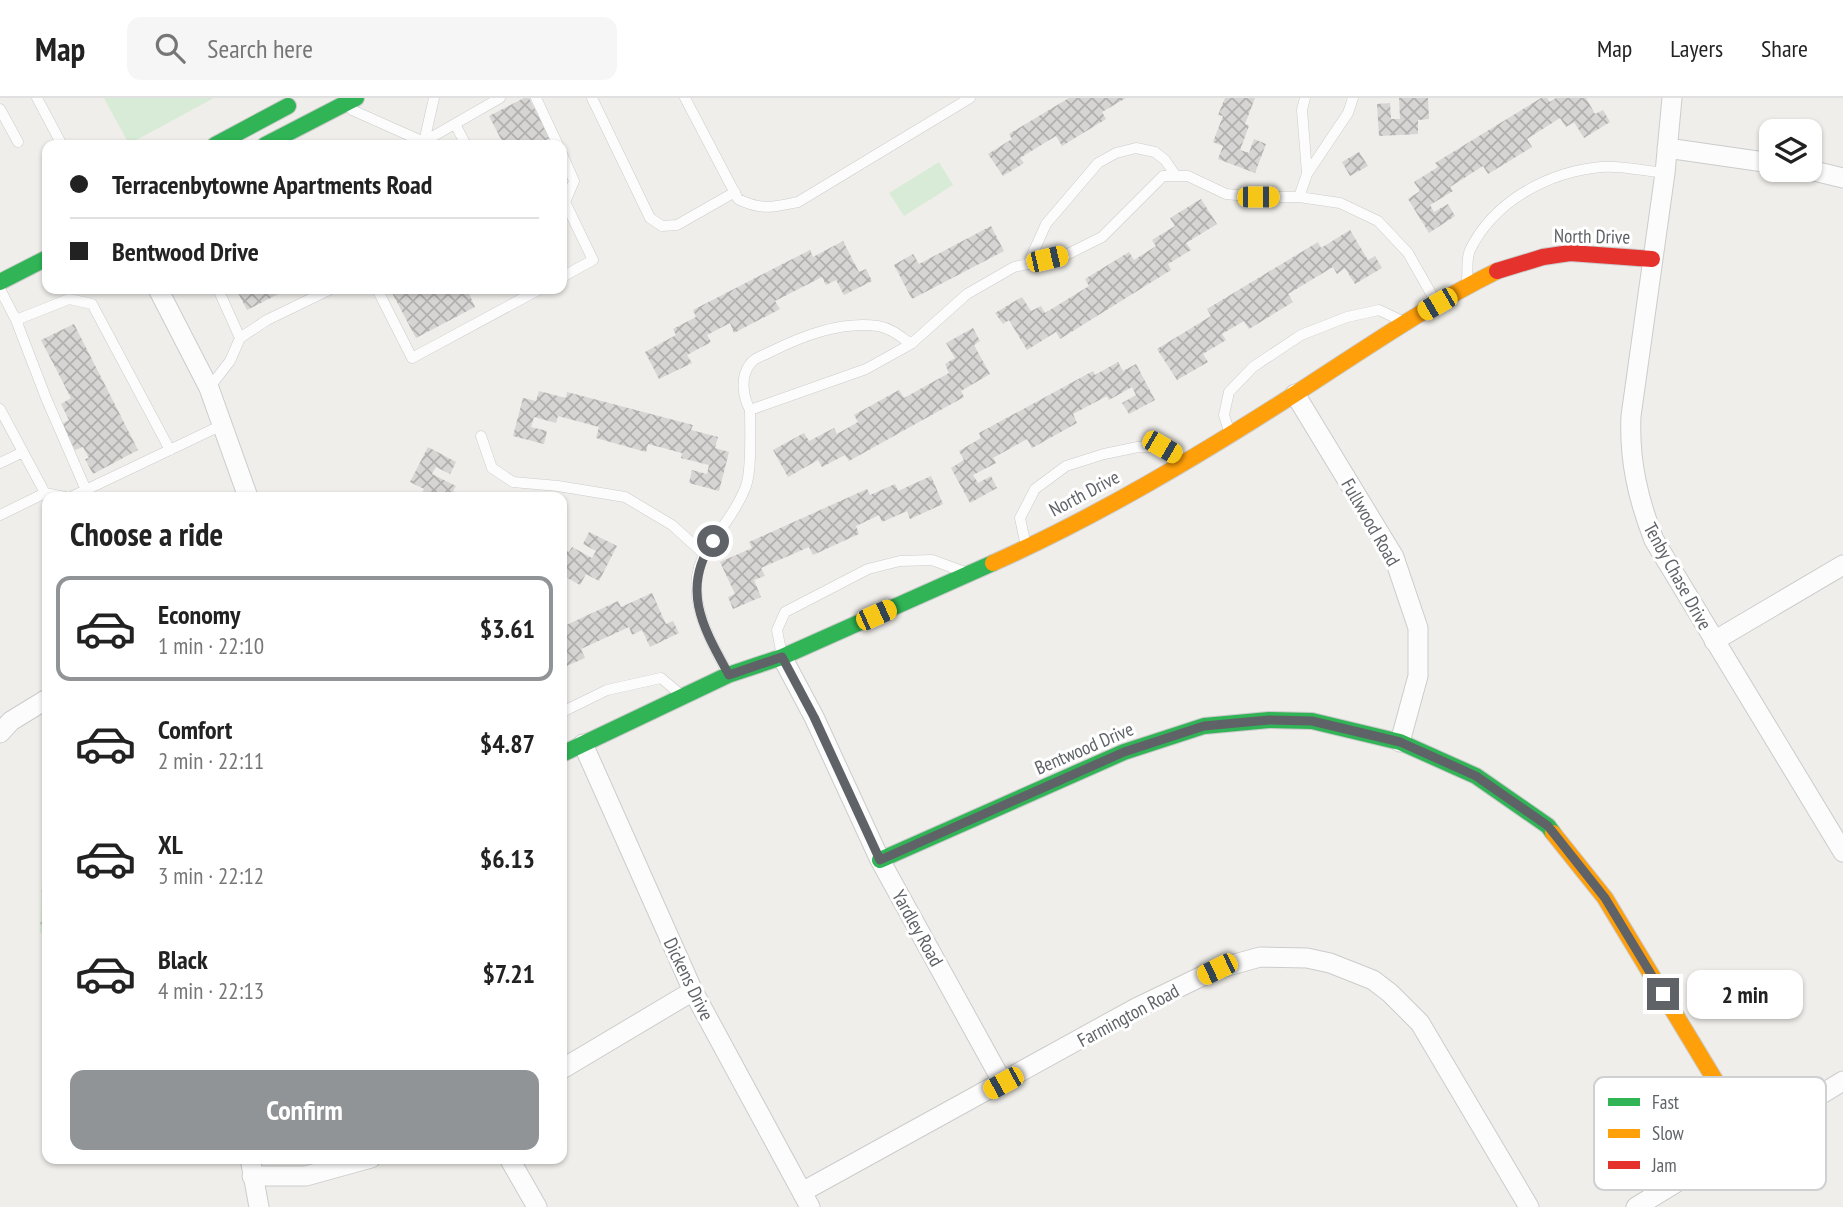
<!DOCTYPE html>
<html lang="en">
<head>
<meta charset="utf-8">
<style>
  :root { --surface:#fff; --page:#f6f6f6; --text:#222; --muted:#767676; --line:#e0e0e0; --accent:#919496 }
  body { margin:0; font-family:"PT Sans Narrow",sans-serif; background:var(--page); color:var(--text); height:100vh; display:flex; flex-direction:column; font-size:26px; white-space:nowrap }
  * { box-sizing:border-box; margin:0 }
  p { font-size:23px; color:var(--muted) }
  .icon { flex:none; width:38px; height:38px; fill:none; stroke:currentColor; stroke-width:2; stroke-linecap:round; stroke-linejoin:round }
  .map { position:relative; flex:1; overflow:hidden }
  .panel { position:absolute; left:42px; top:394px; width:525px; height:672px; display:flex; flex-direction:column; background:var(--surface); border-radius:14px; box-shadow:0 2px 5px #0004 }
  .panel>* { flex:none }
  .top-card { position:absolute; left:42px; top:42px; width:525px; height:154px; border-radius:14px; box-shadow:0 2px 5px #0004; display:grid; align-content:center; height:154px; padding:0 28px; background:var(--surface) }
  .buttons { position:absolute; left:1759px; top:21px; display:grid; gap:14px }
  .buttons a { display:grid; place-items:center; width:63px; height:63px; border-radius:14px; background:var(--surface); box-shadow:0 2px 5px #0004; font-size:35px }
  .end { position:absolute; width:32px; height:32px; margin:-16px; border:9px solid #5f6368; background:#fff; box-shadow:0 0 0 4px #fff }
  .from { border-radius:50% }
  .bubble { position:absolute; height:49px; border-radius:14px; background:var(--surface); box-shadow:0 2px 5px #0004; font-size:23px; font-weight:800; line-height:49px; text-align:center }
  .car { position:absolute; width:21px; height:42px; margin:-21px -10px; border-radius:9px; box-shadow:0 0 5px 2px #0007; background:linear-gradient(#f5c518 24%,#345 0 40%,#f5c518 0 76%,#345 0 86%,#f5c518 0) }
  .top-card b { display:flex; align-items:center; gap:24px; height:66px; font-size:26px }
  .top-card b+b { border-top:2px solid var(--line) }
  .top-card i { width:18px; height:18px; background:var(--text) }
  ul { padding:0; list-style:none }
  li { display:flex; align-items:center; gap:21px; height:105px; margin:0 14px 10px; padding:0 14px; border:4px solid transparent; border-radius:14px }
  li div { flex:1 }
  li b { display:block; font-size:26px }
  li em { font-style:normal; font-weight:800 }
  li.selected { border-color:var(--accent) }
  li>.icon { width:63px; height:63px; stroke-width:1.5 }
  h2 { padding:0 28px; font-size:32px; line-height:84px }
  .primary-button { display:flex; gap:14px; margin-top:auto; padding:14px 28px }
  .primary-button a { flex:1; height:80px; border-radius:14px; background:var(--accent); color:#fff; font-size:28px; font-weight:800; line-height:80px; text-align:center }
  header { display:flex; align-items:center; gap:42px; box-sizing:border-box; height:98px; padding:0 35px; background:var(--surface); border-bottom:2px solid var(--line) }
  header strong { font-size:33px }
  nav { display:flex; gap:38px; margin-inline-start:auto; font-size:24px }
  .search { width:490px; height:63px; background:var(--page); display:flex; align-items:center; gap:18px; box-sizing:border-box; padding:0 24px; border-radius:14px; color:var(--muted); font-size:26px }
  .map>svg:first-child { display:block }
</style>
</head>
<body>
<header>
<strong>Map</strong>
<div class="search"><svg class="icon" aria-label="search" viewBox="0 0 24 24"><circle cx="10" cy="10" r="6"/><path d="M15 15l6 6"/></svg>Search here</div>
<nav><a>Map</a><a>Layers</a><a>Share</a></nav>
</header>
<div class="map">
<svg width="1843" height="1109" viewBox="0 0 1843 1109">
  <defs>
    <pattern id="forest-crowns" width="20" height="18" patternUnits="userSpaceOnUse" patternTransform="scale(1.75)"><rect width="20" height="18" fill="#d8ebd6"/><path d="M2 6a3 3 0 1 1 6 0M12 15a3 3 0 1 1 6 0" fill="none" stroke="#b2c2b1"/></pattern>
    <pattern id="building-cross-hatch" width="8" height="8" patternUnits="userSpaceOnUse" patternTransform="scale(1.75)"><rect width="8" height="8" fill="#d6d5d3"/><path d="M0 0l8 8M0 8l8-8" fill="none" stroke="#b1b0af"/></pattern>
  </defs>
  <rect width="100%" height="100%" fill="#efeeea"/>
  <path fill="#d8ebd6" d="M 104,0 L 214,0 L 129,46 Z
    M 939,64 L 953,87 L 904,118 L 889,95 Z"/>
  <path fill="url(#forest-crowns)" d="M 47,723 L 47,834 L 40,835 L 44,725 Z"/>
  <path fill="url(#building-cross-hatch)" d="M 524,0 L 529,0 L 550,40 L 542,44 L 544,47 L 504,47 L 489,18 Z
    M 1069,0 L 1126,0 L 1102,14 L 1106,21 L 1062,48 L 1056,38 L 1020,60 L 1024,65 L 1003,78 L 988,56 L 1012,41 L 1009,36 Z
    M 1225,0 L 1255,0 L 1245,26 L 1249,28 L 1240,52 L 1249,55 L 1254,41 L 1266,46 L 1255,75 L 1218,61 L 1223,48 L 1213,44 L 1223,18 L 1218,17 Z
    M 1399,0 L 1428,0 L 1429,21 L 1418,22 L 1418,36 L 1379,38 L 1377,6 L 1390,5 L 1391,21 L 1400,21 Z
    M 1541,0 L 1547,0 L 1550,4 L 1556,0 L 1586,0 L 1595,16 L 1603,12 L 1610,24 L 1584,40 L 1574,24 L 1566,29 L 1560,20 L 1527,41 L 1532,49 L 1488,76 L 1483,68 L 1450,89 L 1453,93 L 1430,107 L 1434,114 L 1448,106 L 1455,118 L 1429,135 L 1408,101 L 1420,93 L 1414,84 L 1438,69 L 1435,65 Z
    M 1359,54 L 1368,68 L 1350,78 L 1342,64 Z
    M 1201,101 L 1217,126 L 1186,145 L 1191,152 L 1168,166 L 1171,172 L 1060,241 L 1056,234 L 1027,252 L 1009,222 L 1003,226 L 995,215 L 1022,199 L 1031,213 L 1041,208 L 1045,215 L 1089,188 L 1085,181 L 1129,154 L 1134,162 L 1156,148 L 1152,142 L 1175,128 L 1170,120 Z
    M 991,128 L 1004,153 L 912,201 L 894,167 L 913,156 L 919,166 Z
    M 1350,132 L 1368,162 L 1375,158 L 1382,170 L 1355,186 L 1345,170 L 1337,176 L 1333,169 L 1288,196 L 1293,204 L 1249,231 L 1244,223 L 1222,236 L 1226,242 L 1203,256 L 1208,264 L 1177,282 L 1157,251 L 1211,218 L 1207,211 L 1318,144 L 1321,150 Z
    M 843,143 L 859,174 L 866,171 L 872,183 L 844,197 L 836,182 L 826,187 L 822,179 L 775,203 L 780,211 L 734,235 L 730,225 L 707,237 L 711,244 L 687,257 L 692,265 L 659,281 L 645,254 L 676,237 L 673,231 L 696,219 L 693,212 L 810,152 L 813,159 Z
    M 236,191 L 288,191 L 247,212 Z
    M 390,191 L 467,191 L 475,209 L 416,240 Z
    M 74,226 L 138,352 L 93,376 L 85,361 L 89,360 L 83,349 L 75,352 L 62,326 L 69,322 L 61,306 L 71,300 L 41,242 Z
    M 973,230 L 980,243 L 974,247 L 990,276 L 961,293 L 964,299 L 849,363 L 845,357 L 822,369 L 818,362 L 788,379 L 773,352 L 804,335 L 809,343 L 834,330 L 837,336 L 858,324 L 854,317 L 899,292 L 904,300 L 949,275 L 945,266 L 955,260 L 946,245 Z
    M 1118,264 L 1123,273 L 1136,266 L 1155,302 L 1129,316 L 1122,305 L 1136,297 L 1132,289 L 1109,302 L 1107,298 L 1073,316 L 1077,325 L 1032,350 L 1027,341 L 993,360 L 996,365 L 973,377 L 978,385 L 991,378 L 997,390 L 970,405 L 951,370 L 964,362 L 959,353 L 981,340 L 979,335 L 1093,273 L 1095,277 Z
    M 539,293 L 566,300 L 567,294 L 693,327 L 691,332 L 718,339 L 715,350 L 729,354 L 719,393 L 689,385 L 692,372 L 707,376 L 709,367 L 681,360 L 682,355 L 648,346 L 646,354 L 596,340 L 599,329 L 558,318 L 556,325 L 534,319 L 531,329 L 547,333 L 544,346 L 513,338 L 523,300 L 536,303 Z
    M 428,349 L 456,364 L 450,376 L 436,369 L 432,376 L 456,388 L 453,393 L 464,399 L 420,399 L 424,391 L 410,384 Z
    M 931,378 L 943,406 L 910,421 L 907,413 L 882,424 L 879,417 L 856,428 L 859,436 L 813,457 L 809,449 L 761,470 L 765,478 L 754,482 L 761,499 L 733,511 L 728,499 L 735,496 L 720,464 L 752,450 L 749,444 L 867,391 L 870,397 L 895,386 L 898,393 Z
    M 589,434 L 617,448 L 599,483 L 586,476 L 580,487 L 562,477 L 562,451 L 569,454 L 572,449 L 592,460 L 596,453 L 583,446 Z
    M 652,495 L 666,526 L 673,523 L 679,535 L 650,549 L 642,532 L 632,537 L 629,529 L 581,551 L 585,560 L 562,570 L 562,529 L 618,503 L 621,509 Z"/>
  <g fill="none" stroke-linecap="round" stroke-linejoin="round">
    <g stroke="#cbcccc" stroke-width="11">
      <path id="lane" d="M 37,0 L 62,47
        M 536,0 L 558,47
        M 592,0 L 650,120 L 662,128 L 677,127 L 735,94
        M 685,0 L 738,101 C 762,113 773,109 798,104 L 970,0
        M 1305,0 L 1302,12 L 1307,75
        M 0,11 L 18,44
        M 352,12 L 424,44
        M 455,26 L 466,47
        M 424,44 L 434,0
        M 418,47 L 500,0
        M 562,56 L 574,83 L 565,104 L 593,162 L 562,179
        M 1299,99 L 1307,76 L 1348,15 L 1353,0
        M 1028,166 L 1046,126 L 1098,65 L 1116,55 L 1136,50 L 1155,54 L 1165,62 L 1176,78
        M 1467,184 C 1468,174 1466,161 1470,152 C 1494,103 1548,74 1601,69 C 1621,67 1644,73 1665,75
        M 0,191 L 16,222 L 69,201 L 92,206 L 170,352
        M 218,191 L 240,240
        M 377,191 L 412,260 L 540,191
        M 16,222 L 46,300 L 86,392
        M 209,290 L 230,263 L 240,240 L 267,222 L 331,191
        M 0,311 L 45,395 L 0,417
        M 750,312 C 743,299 740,279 750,266 C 754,260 762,258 768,255 C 802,238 840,223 878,228 C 891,230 901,239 911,246
        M 1229,333 L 1224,317 L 1229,294 L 1253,269 L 1301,237 L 1347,219 L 1379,212 L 1402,223
        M 481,338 L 492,370 L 513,384 L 558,388 L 625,399 L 672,427 L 704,456
        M 0,365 L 23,354
        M 45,395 L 65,399
        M 71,399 L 222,327
        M 1026,448 L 1020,420 L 1035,391 L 1066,368 L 1104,356 L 1138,349 L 1162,349 L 1181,360
        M 782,558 L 777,532 L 785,514 L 868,471 L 900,463 L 932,462 L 962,473
        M 727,574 C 708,538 681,492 707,452 C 720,431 737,412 746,388 C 752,371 750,331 750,312 L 866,271 L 911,246 L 967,196 L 1014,169 L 1066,157 L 1102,139 L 1163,78 L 1188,78 L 1226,96 L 1258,99 L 1299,99 L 1340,105 L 1378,123 L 1408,155 L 1437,206
        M 562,614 L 607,592 L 661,580 L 680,596"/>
    </g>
    <g stroke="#cbcccc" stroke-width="21">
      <path id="street" d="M 1672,0 L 1665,75 L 1631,318 C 1629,362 1638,401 1654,442 L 1843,754
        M 1667,50 L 1771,65
        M 1810,72 L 1843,80
        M 158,191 L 209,290 L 248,399
        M 1295,296 L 1394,459 L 1418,530 L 1418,578 L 1400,644
        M 1714,543 L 1843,467
        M 782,559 L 814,619 L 880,762 L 1003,985
        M 0,635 L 11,623 L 47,601
        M 583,646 L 693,893 L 810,1109
        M 562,971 L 693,893
        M 250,1060 L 259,1109
        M 509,1060 L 537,1109
        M 252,1078 L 306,1078 L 371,1060
        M 802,1094 L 1136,910 L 1217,871 L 1260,859 L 1307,860 L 1330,865 L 1373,882 L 1390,895 L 1420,925 L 1529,1109
        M 1636,1109 L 1843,983"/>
    </g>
    <g stroke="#cacacb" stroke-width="18">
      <path id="fast" d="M 215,47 L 288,8
        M 265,47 L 356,0
        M 0,184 L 47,160
        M 562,656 L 728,577 L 782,559 L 993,465
        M 880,762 L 1124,654 L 1204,628 L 1269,622 L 1312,623 L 1400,644 L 1476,678 L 1548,728 L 1553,735"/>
    </g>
    <g stroke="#cacacb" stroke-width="18">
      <path id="slow" d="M 993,465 C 1098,418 1200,357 1298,294 C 1363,252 1428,207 1497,173
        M 1553,735 L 1605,800 L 1750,1040"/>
    </g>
    <g stroke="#cacacb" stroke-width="18">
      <path id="jam" d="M 1497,173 L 1543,159 L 1570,155 L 1652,161"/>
    </g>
    <use href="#lane" stroke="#fdfcfc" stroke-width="10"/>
    <use href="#street" stroke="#fdfcfc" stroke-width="19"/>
    <use href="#fast" stroke="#30b455" stroke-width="16"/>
    <use href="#slow" stroke="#ff9f0a" stroke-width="16"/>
    <use href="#jam" stroke="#e5322d" stroke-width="16"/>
  </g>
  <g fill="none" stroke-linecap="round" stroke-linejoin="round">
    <path stroke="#5f6368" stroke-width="9" d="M 713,443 C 680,492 704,531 729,577 L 782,559 L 814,619 L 880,762 L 1124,654 L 1204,628 L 1269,622 L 1312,623 L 1400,644 L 1476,678 L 1548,728 L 1605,800 L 1663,896"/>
  </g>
  <g text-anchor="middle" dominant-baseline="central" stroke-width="6" stroke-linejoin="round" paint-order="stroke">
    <g font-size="19" fill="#5f6368" stroke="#fff">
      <text transform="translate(1592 138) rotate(1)">North Drive</text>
      <text transform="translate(1084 395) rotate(-28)">North Drive</text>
      <text transform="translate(1371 424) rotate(60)">Fullwood Road</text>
      <text transform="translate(1678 478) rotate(61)">Tenby Chase Drive</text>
      <text transform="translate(1084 650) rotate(-23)">Bentwood Drive</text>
      <text transform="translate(918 830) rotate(61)">Yardley Road</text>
      <text transform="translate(689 881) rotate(64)">Dickens Drive</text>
      <text transform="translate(1128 917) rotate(-28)">Farmington Road</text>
    </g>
  </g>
  <rect x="1594" y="979" width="232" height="113" rx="10" fill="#fff" stroke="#cfd0d2" stroke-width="2"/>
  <rect x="1608" y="1000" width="32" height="8" fill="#30b455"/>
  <rect x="1608" y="1031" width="32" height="9" fill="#ff9f0a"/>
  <rect x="1608" y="1063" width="32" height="8" fill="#e5322d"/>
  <g font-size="19" fill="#5f6368">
    <text x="1652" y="1011">Fast</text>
    <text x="1652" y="1042">Slow</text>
    <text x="1652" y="1074">Jam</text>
  </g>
</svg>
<div class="buttons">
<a><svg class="icon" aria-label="layers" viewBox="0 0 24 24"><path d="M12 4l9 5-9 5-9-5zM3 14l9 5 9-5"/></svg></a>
</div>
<i class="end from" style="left:713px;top:443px"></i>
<i class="end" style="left:1663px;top:896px"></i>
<div class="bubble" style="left:1687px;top:872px;width:116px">2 min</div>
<i class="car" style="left:1258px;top:99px;rotate:90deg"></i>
<i class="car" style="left:1047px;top:161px;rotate:77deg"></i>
<i class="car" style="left:1437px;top:206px;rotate:240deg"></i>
<i class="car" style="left:1162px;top:349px;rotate:120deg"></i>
<i class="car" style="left:876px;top:517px;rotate:66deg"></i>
<i class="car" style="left:1217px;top:871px;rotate:244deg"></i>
<i class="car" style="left:1003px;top:985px;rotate:241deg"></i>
<div class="top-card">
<b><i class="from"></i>Terracenbytowne Apartments Road</b>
<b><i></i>Bentwood Drive</b>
</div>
<section class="panel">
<h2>Choose a ride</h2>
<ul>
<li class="selected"><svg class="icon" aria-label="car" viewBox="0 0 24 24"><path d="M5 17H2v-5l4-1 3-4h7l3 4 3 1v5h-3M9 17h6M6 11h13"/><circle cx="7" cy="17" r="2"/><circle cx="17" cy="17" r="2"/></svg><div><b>Economy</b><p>1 min · 22:10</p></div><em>$3.61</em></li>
<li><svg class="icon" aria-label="car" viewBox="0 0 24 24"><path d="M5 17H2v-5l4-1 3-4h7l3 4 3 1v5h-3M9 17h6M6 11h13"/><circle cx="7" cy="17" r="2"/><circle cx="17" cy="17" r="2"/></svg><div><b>Comfort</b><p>2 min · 22:11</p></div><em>$4.87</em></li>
<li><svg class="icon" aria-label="car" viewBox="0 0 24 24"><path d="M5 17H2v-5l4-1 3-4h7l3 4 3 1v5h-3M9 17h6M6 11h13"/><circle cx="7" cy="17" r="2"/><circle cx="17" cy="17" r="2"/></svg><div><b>XL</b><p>3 min · 22:12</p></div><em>$6.13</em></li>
<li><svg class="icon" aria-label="car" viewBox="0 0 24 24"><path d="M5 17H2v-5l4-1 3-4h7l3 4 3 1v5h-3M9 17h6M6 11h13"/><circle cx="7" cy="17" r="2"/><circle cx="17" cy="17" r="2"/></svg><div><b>Black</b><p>4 min · 22:13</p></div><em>$7.21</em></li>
</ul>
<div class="primary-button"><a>Confirm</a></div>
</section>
</div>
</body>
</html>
